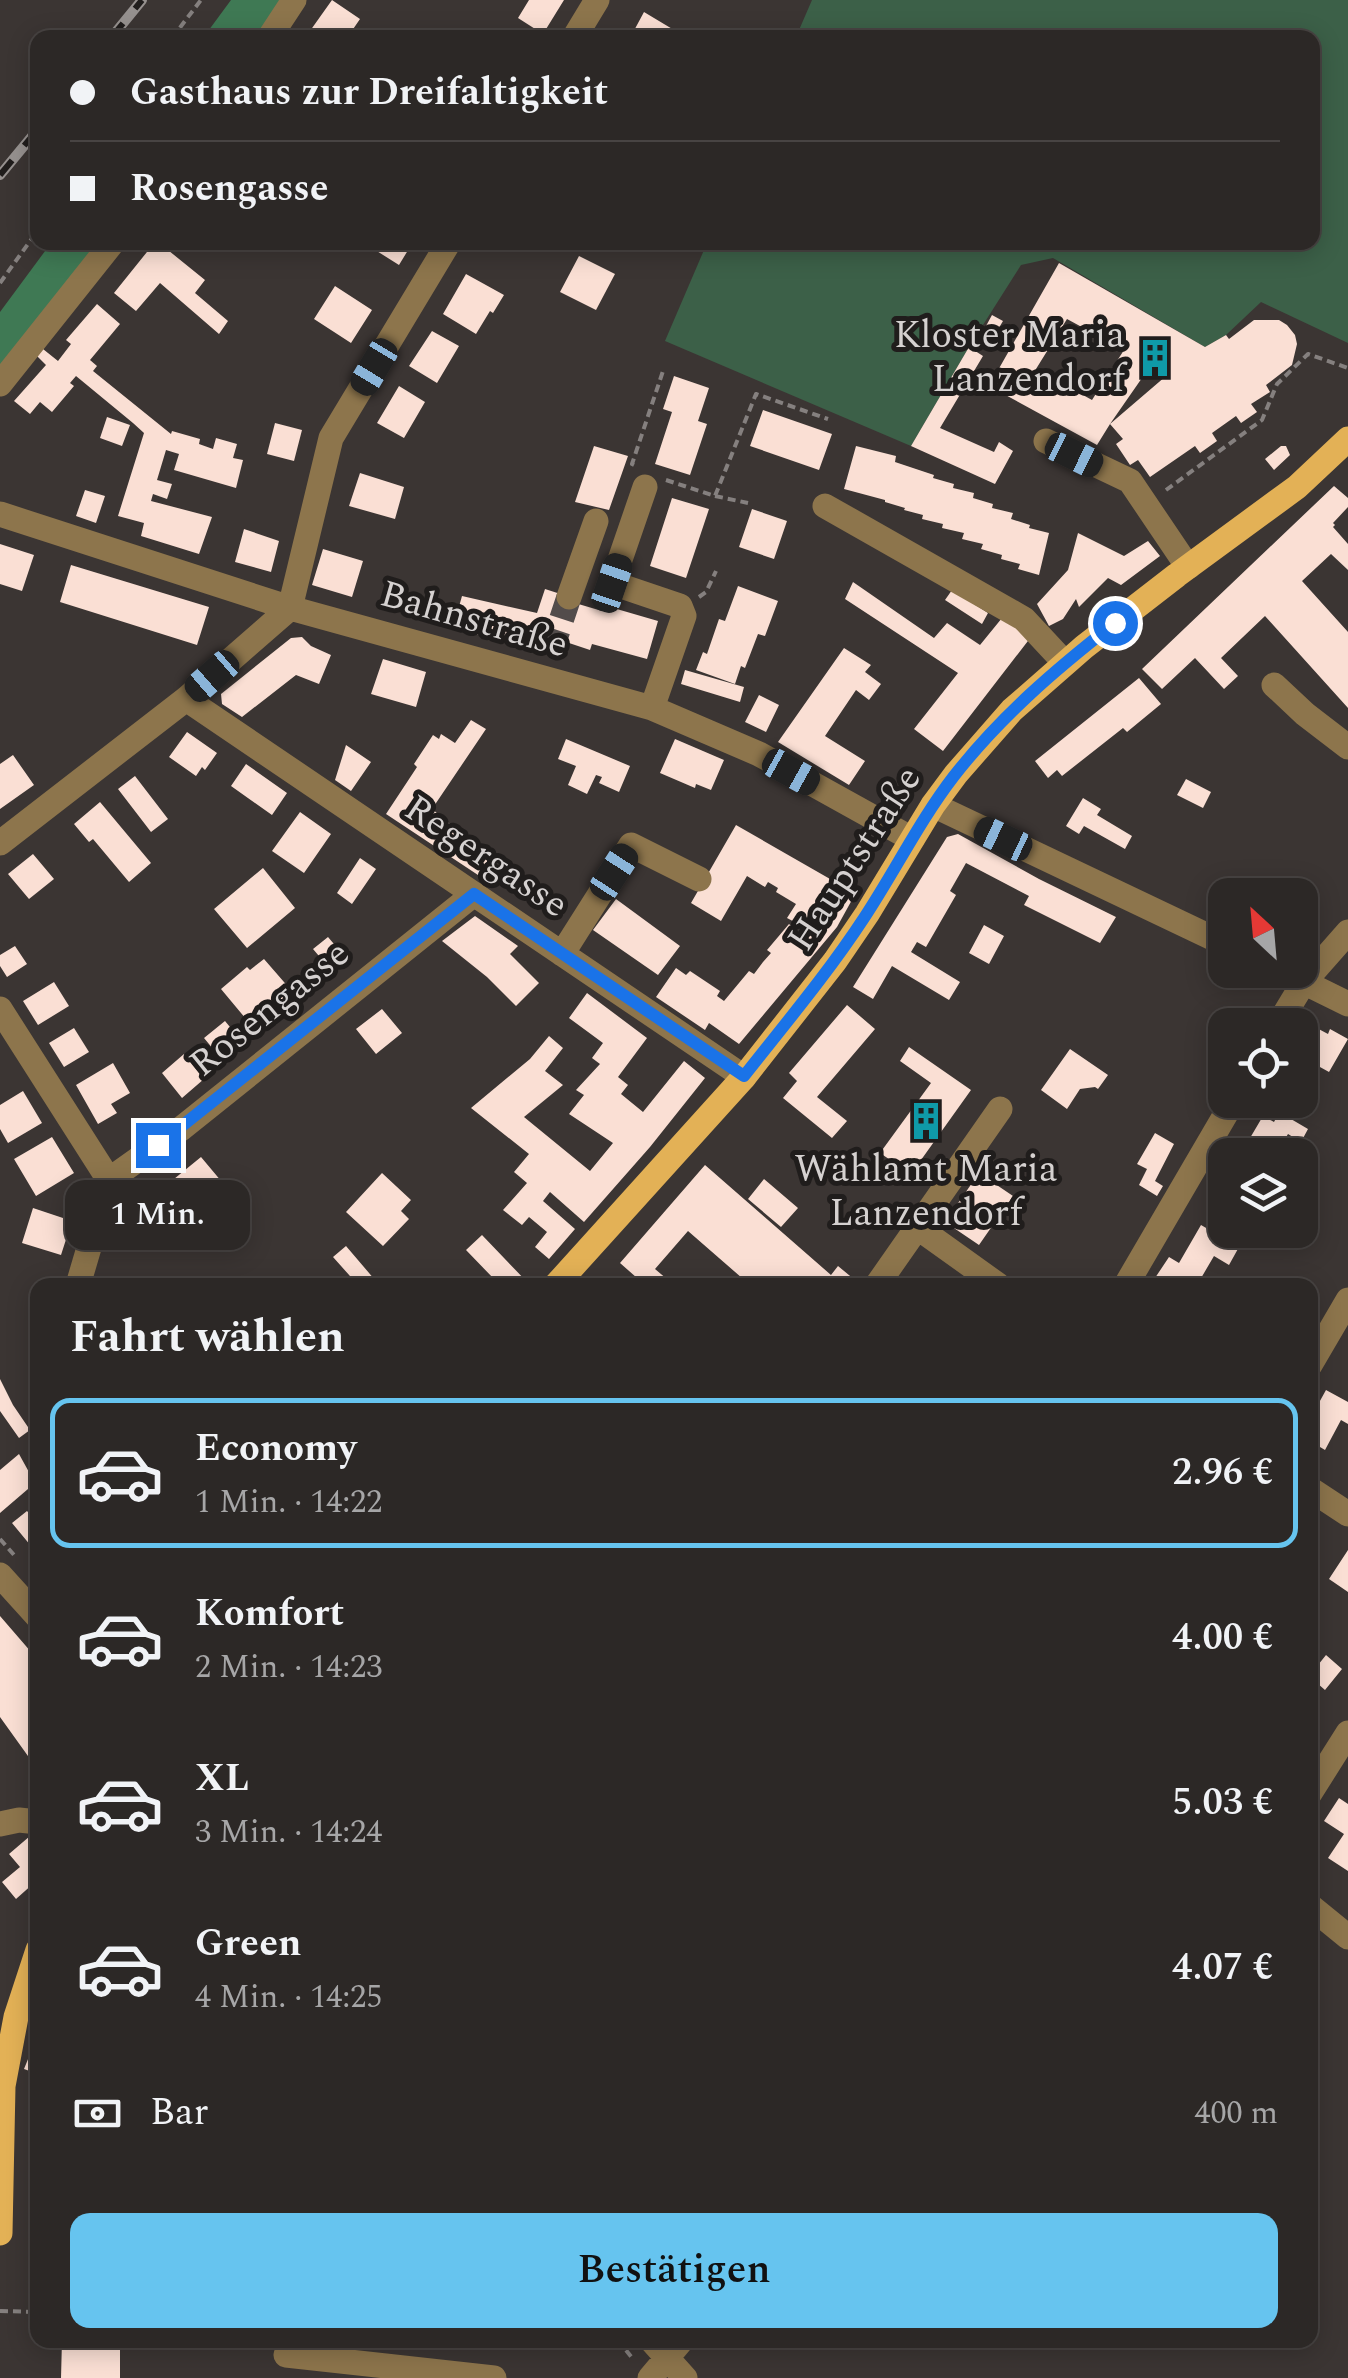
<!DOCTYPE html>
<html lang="de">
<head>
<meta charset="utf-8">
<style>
  :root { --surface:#2c2826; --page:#34302e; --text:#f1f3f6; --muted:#a6a6a7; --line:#484443; --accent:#66c4ef }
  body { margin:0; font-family:Spectral,serif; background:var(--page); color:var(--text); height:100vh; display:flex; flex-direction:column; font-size:38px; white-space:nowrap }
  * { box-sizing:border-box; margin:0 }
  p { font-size:32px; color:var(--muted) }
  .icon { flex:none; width:55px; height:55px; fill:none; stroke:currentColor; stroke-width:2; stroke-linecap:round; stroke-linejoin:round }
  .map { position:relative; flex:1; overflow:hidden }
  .sheet { position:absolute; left:30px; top:1278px; width:1288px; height:1070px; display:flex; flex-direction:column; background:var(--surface); border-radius:20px; box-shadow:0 5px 25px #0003,0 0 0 2px var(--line) }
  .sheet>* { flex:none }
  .banner { position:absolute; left:30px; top:30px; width:1290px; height:220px; border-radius:20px; box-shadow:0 5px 25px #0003,0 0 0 2px var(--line); display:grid; align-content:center; height:220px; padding:0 40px; background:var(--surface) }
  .needle { width:65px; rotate:334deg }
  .buttons { position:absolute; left:1208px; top:878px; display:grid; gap:20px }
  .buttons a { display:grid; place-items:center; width:110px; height:110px; border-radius:20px; background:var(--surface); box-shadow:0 5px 25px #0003,0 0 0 2px var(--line); font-size:50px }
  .end { position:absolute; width:45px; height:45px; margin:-22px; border:12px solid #1a73e8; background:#fff; box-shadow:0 0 0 5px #fff }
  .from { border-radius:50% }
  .bubble { position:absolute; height:70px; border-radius:20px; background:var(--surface); box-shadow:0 5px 25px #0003,0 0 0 2px var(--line); font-size:32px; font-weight:600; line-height:70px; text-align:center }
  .car { position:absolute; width:30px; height:60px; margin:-30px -15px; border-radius:12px; box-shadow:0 0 8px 2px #0007; background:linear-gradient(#222 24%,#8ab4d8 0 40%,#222 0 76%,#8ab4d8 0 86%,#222 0) }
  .banner b { display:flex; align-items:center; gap:35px; height:95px; font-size:38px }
  .banner b+b { border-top:2px solid var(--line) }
  .banner i { width:25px; height:25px; background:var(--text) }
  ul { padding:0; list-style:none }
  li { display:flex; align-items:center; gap:30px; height:150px; margin:0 20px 15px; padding:0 20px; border:5px solid transparent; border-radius:20px }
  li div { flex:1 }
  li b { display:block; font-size:38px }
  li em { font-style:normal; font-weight:600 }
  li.selected { border-color:var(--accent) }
  li>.icon { width:90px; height:90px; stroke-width:1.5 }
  h2 { padding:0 40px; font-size:45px; line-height:120px }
  .pay { display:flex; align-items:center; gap:25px; height:110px; padding:0 40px; font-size:38px }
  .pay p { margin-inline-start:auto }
  .action { display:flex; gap:20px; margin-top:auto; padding:20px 40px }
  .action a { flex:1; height:115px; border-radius:20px; background:var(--accent); color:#111; font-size:40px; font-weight:600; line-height:115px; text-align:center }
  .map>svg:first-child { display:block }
</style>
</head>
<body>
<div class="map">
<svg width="1348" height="2378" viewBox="0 0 1348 2378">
  <rect width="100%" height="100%" fill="#3b3533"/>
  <path fill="#3c6048" d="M 812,0 L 1348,0 L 1348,343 L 1261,302 L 1226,335 L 1205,347 L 1053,258 L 1021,265 L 969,347 L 911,446 L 665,341 L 707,243 L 1312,242 L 1312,38 L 796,37 Z"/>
  <path fill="#3f7954" d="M 231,0 L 282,0 L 258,37 L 203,38 Z
    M 51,243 L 101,243 L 0,367 L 0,312 Z"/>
  <path fill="#fadfd4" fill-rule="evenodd" d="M 332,0 L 360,19 L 347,38 L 305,38 Z
    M 529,0 L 564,0 L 543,34 L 518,18 Z
    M 644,12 L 679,33 L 677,38 L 630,38 Z
    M 155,242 L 158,242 L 205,280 L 195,293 L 228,321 L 219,334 L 160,283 L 136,311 L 114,293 Z
    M 375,242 L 413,242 L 399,265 L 372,248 Z
    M 579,256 L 615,274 L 596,310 L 560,292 Z
    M 1059,263 L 1205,347 L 1226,335 L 1229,339 L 1254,320 L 1279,320 L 1287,325 L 1295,335 L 1297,344 L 1292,365 L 1266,385 L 1270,392 L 1251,404 L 1257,412 L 1241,423 L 1236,416 L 1212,433 L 1217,441 L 1200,453 L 1195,446 L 1150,477 L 1138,460 L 1130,465 L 1116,444 L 1123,439 L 1110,424 L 1097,445 L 989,386 ZM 1067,319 L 1124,350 L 1092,400 L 1036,369 ZM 1151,365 L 1166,376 L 1110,424 Z
    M 466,274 L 504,295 L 493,313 L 490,311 L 476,334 L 443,314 Z
    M 335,286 L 372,310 L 351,343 L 314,319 Z
    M 97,304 L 120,324 L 90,360 L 97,366 L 93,371 L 171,434 L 172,431 L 200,439 L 199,444 L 213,449 L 216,438 L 237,444 L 233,458 L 243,460 L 236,488 L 174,470 L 179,454 L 166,450 L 157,480 L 172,484 L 167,499 L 153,494 L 151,501 L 212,517 L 199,554 L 141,536 L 144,523 L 118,516 L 144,433 L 133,423 L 76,376 L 70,383 L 74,386 L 52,412 L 40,402 L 30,414 L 14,401 L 46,365 L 37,356 L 43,349 L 58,361 L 71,344 L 66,340 Z
    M 992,315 L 1003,321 L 990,343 L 980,337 Z
    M 432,331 L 459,346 L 437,383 L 409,366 Z
    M 969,347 L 983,356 L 940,428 L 994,452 L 999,442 L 1013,451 L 995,484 L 911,446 Z
    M 674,376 L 709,388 L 698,421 L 707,424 L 690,475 L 655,464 L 672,412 L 663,409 Z
    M 399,386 L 425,402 L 404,438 L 377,423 Z
    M 763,410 L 832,434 L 819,470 L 750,446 Z
    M 107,417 L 130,425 L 122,446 L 100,438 Z
    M 275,423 L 302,430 L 294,461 L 267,454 Z
    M 594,446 L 628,456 L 609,510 L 575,502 Z
    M 856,446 L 896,456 L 895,462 L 934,475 L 933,478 L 954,484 L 953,488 L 974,493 L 973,498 L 993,504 L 992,508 L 1013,513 L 1011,519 L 1030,525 L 1029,528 L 1049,533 L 1039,575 L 1018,569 L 1020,564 L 1001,559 L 1002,555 L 981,549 L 983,544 L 962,539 L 964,533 L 942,528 L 943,524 L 922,519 L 923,515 L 904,510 L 905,508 L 885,502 L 885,500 L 844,489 Z
    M 1281,446 L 1286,446 L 1290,455 L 1274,470 L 1265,459 Z
    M 360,473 L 404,487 L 395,519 L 349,506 Z
    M 1334,486 L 1348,498 L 1348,507 L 1333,523 L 1335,525 L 1333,527 L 1348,544 L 1348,570 L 1331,554 L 1302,581 L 1348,632 L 1348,708 L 1265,616 L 1221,658 L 1238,676 L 1224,689 L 1195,658 L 1162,689 L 1142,669 Z
    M 85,490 L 105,496 L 96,523 L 76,516 Z
    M 672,498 L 709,509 L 686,578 L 650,566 Z
    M 752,509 L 787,521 L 774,559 L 739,547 Z
    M 244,529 L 279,541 L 271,572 L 235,562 Z
    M 1078,533 L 1124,556 L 1148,541 L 1160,556 L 1121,585 L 1108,578 L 1079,607 L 1076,599 L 1063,619 L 1049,626 L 1037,604 L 1068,570 Z
    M 0,544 L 34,555 L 22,591 L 0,584 Z
    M 323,549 L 363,561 L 352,597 L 312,585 Z
    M 71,565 L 209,607 L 197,645 L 60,602 Z
    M 853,582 L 934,638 L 947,623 L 980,645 L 1002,618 L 1031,637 L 943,751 L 914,729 L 958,673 L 845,599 Z
    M 738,586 L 778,601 L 765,636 L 758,634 L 745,668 L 741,666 L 735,684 L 696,670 L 703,652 L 707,654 L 719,619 L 725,621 Z
    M 545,589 L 576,599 L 575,603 L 602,611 L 603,605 L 658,621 L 647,659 L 592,644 L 590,650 L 563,641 L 558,656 L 527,647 L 529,643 L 486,631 L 484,636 L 453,628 L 462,596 L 537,613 Z
    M 952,590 L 988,613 L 982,624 L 945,600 Z
    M 302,637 L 311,646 L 331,655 L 319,684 L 296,675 L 242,717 L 222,704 L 221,694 L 291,638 Z
    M 844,648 L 871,665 L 865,672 L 881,684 L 869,700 L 856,690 L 825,736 L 865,761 L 849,785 L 778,742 Z
    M 383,659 L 426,672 L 416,707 L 371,694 Z
    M 685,670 L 744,687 L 740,702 L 681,684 Z
    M 1139,678 L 1161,704 L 1127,732 L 1123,728 L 1062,776 L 1057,770 L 1048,778 L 1035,761 Z
    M 759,695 L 779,705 L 766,732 L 745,722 Z
    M 471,720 L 486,729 L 432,809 L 490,857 L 478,875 L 386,814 L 417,767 L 414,764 L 433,735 L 439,739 L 441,734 L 455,743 Z
    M 187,732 L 217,753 L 205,770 L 202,767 L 196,776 L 169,757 Z
    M 566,739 L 630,766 L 619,792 L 599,783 L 602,777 L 596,775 L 587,794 L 568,785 L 576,766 L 558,759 Z
    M 675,739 L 724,760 L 711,790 L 696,784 L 695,788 L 660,773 Z
    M 346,745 L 371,762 L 351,791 L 335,780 Z
    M 13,755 L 34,785 L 0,809 L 0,764 Z
    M 246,764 L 287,793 L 272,815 L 231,786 Z
    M 135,776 L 168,819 L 151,832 L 118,789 Z
    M 1186,779 L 1211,792 L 1203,808 L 1177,795 Z
    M 1083,798 L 1101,809 L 1097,815 L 1132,836 L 1125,849 L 1084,826 L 1079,834 L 1066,826 Z
    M 100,802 L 151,863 L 129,882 L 93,839 L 89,842 L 74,824 Z
    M 300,812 L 331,834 L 304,873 L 272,851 Z
    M 736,825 L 851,891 L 856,890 L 858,896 L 853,898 L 837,927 L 739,1044 L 709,1023 L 705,1030 L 656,997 L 676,968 L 686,975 L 690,971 L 720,991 L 717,996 L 724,1001 L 749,971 L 754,974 L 763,962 L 771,953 L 767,950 L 789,924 L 803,936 L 819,917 L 810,912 L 802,926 L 787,918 L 796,904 L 776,892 L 778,888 L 768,882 L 765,887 L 747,876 L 721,921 L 691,903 Z
    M 958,834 L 1039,879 L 1116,917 L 1100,943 L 1024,905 L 1029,896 L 966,863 L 950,891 L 956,895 L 926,947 L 917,942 L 911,952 L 960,982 L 949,1000 L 892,966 L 873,999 L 853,987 L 947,837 Z
    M 33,854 L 54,879 L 29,899 L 8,874 Z
    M 360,858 L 376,869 L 352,904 L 337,893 Z
    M 263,868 L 295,908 L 247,948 L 214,909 Z
    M 616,899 L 680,946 L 658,975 L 593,930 Z
    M 475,916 L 518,946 L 510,954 L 539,983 L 516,1006 L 487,977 L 442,941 Z
    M 984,925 L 1004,936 L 989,964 L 969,953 Z
    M 328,937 L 345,957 L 330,969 L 313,949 Z
    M 15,946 L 27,964 L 7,977 L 0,966 L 0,955 Z
    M 264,959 L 297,997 L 256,1031 L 221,989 L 247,967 L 250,970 Z
    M 54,982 L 69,1006 L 38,1025 L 23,1001 Z
    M 587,993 L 647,1038 L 618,1077 L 628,1085 L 621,1094 L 643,1112 L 684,1061 L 705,1078 L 650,1147 L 584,1222 L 550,1192 L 543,1201 L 575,1229 L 549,1259 L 535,1247 L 547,1232 L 529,1217 L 522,1225 L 503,1210 L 527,1183 L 514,1172 L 529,1154 L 471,1108 L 530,1059 L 549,1036 L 563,1048 L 545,1071 L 563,1085 L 524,1117 L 590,1171 L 613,1143 L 569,1114 L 584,1095 L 576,1090 L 600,1064 L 592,1058 L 603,1043 L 569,1018 Z
    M 847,1005 L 875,1029 L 817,1097 L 847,1121 L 832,1138 L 783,1098 L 797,1081 L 789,1073 Z
    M 382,1009 L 402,1033 L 376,1054 L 356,1029 Z
    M 225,1021 L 244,1044 L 223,1061 L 204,1038 Z
    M 1313,1026 L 1328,1034 L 1330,1029 L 1348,1039 L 1329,1072 L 1300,1056 L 1300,1049 Z
    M 74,1028 L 89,1052 L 64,1067 L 49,1043 Z
    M 909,1047 L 971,1090 L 911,1174 L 880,1153 L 931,1083 L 900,1061 Z
    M 1070,1049 L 1108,1075 L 1098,1089 L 1095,1087 L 1080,1089 L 1067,1109 L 1041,1090 Z
    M 184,1054 L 204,1079 L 182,1098 L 162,1073 Z
    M 113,1063 L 130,1093 L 111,1104 L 117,1113 L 98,1124 L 76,1085 Z
    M 23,1091 L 42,1123 L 8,1143 L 0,1129 L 0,1105 Z
    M 1279,1112 L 1308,1129 L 1301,1142 L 1288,1134 L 1276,1155 L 1240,1155 L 1263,1116 L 1274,1122 Z
    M 1155,1133 L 1174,1144 L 1155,1181 L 1163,1186 L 1157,1196 L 1139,1185 L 1147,1169 L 1137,1164 Z
    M 52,1137 L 74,1173 L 36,1196 L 14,1159 Z
    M 201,1157 L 227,1188 L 200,1210 L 174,1179 Z
    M 705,1165 L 831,1275 L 838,1266 L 861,1285 L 750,1285 L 688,1231 L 655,1269 L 674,1285 L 645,1285 L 620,1263 Z
    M 382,1173 L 411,1200 L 401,1211 L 409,1219 L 383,1246 L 346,1212 Z
    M 979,1173 L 1013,1196 L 979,1245 L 945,1222 Z
    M 764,1179 L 798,1208 L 781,1227 L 748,1199 Z
    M 154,1193 L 180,1225 L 155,1244 L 130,1212 Z
    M 33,1208 L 72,1221 L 61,1255 L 22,1243 Z
    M 1201,1225 L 1239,1247 L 1229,1265 L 1214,1256 L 1197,1285 L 1183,1285 L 1178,1282 L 1176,1285 L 1161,1285 L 1153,1281 L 1169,1257 L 1179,1263 Z
    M 482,1235 L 528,1283 L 526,1285 L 488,1285 L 494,1279 L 466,1250 Z
    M 346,1246 L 375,1280 L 369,1285 L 358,1285 L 333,1257 Z
    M 0,1379 L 13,1405 L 30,1430 L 19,1438 L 0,1411 Z
    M 1326,1390 L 1348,1402 L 1348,1424 L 1341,1420 L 1325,1450 L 1310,1441 L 1310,1419 Z
    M 19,1454 L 35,1483 L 0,1513 L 0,1470 Z
    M 27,1511 L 38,1523 L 38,1541 L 31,1546 L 12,1523 Z
    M 1348,1550 L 1348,1592 L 1329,1579 Z
    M 0,1616 L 38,1660 L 38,1770 L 0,1717 Z
    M 1326,1655 L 1342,1669 L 1325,1690 L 1310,1677 L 1310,1667 L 1314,1670 Z
    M 1339,1798 L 1348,1804 L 1348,1871 L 1328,1858 L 1344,1834 L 1324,1821 Z
    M 30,1836 L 38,1845 L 38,1877 L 32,1882 L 34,1883 L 16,1899 L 2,1882 L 20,1867 L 9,1854 Z
    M 37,2037 L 38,2037 L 38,2074 L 24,2069 Z
    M 62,2340 L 120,2340 L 120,2378 L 61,2378 Z"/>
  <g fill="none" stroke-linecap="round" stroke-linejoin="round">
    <path stroke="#524c4b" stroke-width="25" stroke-dasharray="25 12" stroke-linecap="butt" d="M 550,654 L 569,597"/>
    <path stroke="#85807f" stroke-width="4" stroke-dasharray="8 5" stroke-linecap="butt" d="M 172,38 L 201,0
      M 0,283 L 38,230
      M 634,465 L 632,464 L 663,371
      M 666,480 L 715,496 L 756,394 L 828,419
      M 1166,490 L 1262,420 L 1277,384 L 1308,354 L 1348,368
      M 715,496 L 748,503
      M 699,597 L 706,592 L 716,571
      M 0,1539 L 14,1555
      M 0,2311 L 38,2312
      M 191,2340 L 266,2348
      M 618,2340 L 633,2359"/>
    <path stroke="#8d754c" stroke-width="25" d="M 269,38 L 294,0
      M 574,38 L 597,0
      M 0,384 L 113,242
      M 1046,441 L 1130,481 L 1188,567
      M 645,487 L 612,583 L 680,606 L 684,616 L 652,708
      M 825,506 L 1024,619 L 1065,663
      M 0,514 L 290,608 L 652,708 L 759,754 L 912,839
      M 569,597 L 596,521
      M 1274,685 L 1305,714 L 1348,747
      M 186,699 L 744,1077
      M 933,805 L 1225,944
      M 0,843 L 186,699 L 290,608 L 331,438 L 449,242
      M 562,954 L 631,845 L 699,879
      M 1279,970 L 1348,1004
      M 0,1009 L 109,1180 L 78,1285
      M 1278,1025 L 1304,982 L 1348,932
      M 109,1180 L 182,1128 L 474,894
      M 917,1227 L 998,1285
      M 877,1285 L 1000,1109
      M 1126,1285 L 1234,1100
      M 1310,1365 L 1348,1300
      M 1310,1489 L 1348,1514
      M 0,1575 L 38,1617
      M 1310,1793 L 1348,1733
      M 0,1824 L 19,1820 L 38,1822
      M 1310,1906 L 1348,1937
      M 651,2340 L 685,2378
      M 286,2355 L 494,2378
      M 650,2378 L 682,2340"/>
    <path stroke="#e3b156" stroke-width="25" d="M 556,1285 L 744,1077 L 835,961 L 867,914 L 933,805 L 956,774 L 1012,710 L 1084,647 L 1177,575 L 1297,487 L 1348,439
      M 0,2233 L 3,2086 L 16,2017 L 38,1950"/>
    <g stroke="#96918f" stroke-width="10">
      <path id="rail" d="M 111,38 L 142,0
        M 0,175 L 38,129"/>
    </g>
    <use href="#rail" stroke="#201d1c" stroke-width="6" stroke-dasharray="19" stroke-linecap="butt"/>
  </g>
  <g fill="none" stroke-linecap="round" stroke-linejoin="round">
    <path stroke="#1a73e8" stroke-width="12" d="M 158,1145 L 474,894 L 744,1076 C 785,1024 828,973 864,918 C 895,871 920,820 954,776 C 1001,716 1056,669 1115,623"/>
  </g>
  <defs>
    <g id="building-bare" transform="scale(3)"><path d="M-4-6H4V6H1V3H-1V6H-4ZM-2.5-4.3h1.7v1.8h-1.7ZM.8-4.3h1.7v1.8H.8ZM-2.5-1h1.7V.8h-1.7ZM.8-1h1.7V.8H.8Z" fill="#0f9aa8" stroke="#201d1c" stroke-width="2.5" paint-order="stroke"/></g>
  </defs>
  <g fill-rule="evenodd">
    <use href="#building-bare" x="1155" y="358"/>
    <use href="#building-bare" x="926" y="1121"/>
  </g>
  <g text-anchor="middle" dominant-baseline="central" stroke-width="10" stroke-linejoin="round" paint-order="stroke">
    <g font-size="38" fill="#d5d1d0" stroke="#201d1c" text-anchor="end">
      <text x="1125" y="336">Kloster Maria<tspan x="1125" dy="44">Lanzendorf</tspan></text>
      <text x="926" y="1170" text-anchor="middle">Wählamt Maria<tspan x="926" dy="44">Lanzendorf</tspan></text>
    </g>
    <g font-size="38" fill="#d5d1d0" stroke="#201d1c">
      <text transform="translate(474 620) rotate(16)">Bahnstraße</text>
      <text transform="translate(486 857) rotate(34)">Regergasse</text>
      <text transform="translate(855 859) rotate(-57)">Hauptstraße</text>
      <text transform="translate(270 1009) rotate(-39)">Rosengasse</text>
    </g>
  </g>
</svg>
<div class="buttons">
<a><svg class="needle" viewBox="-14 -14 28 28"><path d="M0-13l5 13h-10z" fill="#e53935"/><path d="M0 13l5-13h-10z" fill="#a6a6a7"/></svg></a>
<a><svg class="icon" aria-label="locate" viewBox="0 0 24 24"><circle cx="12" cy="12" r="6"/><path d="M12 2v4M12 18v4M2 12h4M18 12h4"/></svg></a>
<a><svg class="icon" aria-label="layers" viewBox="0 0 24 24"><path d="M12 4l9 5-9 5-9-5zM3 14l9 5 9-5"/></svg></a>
</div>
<i class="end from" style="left:1115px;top:623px"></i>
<i class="end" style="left:158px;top:1145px"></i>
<div class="bubble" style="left:65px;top:1180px;width:185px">1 Min.</div>
<i class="car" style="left:374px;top:367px;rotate:211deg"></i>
<i class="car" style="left:1074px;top:455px;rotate:116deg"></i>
<i class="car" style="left:612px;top:583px;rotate:19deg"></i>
<i class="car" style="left:212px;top:676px;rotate:229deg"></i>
<i class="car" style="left:791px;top:772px;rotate:119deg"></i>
<i class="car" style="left:1003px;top:839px;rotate:295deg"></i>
<i class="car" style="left:614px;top:872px;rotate:33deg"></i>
<div class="banner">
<b><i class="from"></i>Gasthaus zur Dreifaltigkeit</b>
<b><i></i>Rosengasse</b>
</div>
<section class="sheet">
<h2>Fahrt wählen</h2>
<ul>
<li class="selected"><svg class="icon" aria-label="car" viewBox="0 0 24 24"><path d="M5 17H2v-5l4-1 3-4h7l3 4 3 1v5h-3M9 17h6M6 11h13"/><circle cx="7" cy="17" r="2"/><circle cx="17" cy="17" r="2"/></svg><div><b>Economy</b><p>1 Min. · 14:22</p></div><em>2.96 €</em></li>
<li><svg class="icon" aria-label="car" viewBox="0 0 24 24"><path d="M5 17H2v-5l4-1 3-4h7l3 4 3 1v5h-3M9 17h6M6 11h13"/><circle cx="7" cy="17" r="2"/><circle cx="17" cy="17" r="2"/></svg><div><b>Komfort</b><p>2 Min. · 14:23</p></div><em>4.00 €</em></li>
<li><svg class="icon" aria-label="car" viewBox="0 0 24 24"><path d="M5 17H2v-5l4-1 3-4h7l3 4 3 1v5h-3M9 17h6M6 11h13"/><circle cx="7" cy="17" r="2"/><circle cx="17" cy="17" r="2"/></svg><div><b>XL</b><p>3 Min. · 14:24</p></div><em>5.03 €</em></li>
<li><svg class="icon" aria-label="car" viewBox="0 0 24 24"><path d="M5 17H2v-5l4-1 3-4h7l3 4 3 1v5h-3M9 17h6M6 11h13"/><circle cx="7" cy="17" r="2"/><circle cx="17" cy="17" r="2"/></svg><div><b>Green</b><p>4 Min. · 14:25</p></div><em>4.07 €</em></li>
</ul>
<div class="pay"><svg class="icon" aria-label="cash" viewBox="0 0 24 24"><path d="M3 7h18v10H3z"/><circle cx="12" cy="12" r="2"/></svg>Bar<p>400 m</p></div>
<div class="action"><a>Bestätigen</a></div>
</section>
</div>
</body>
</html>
